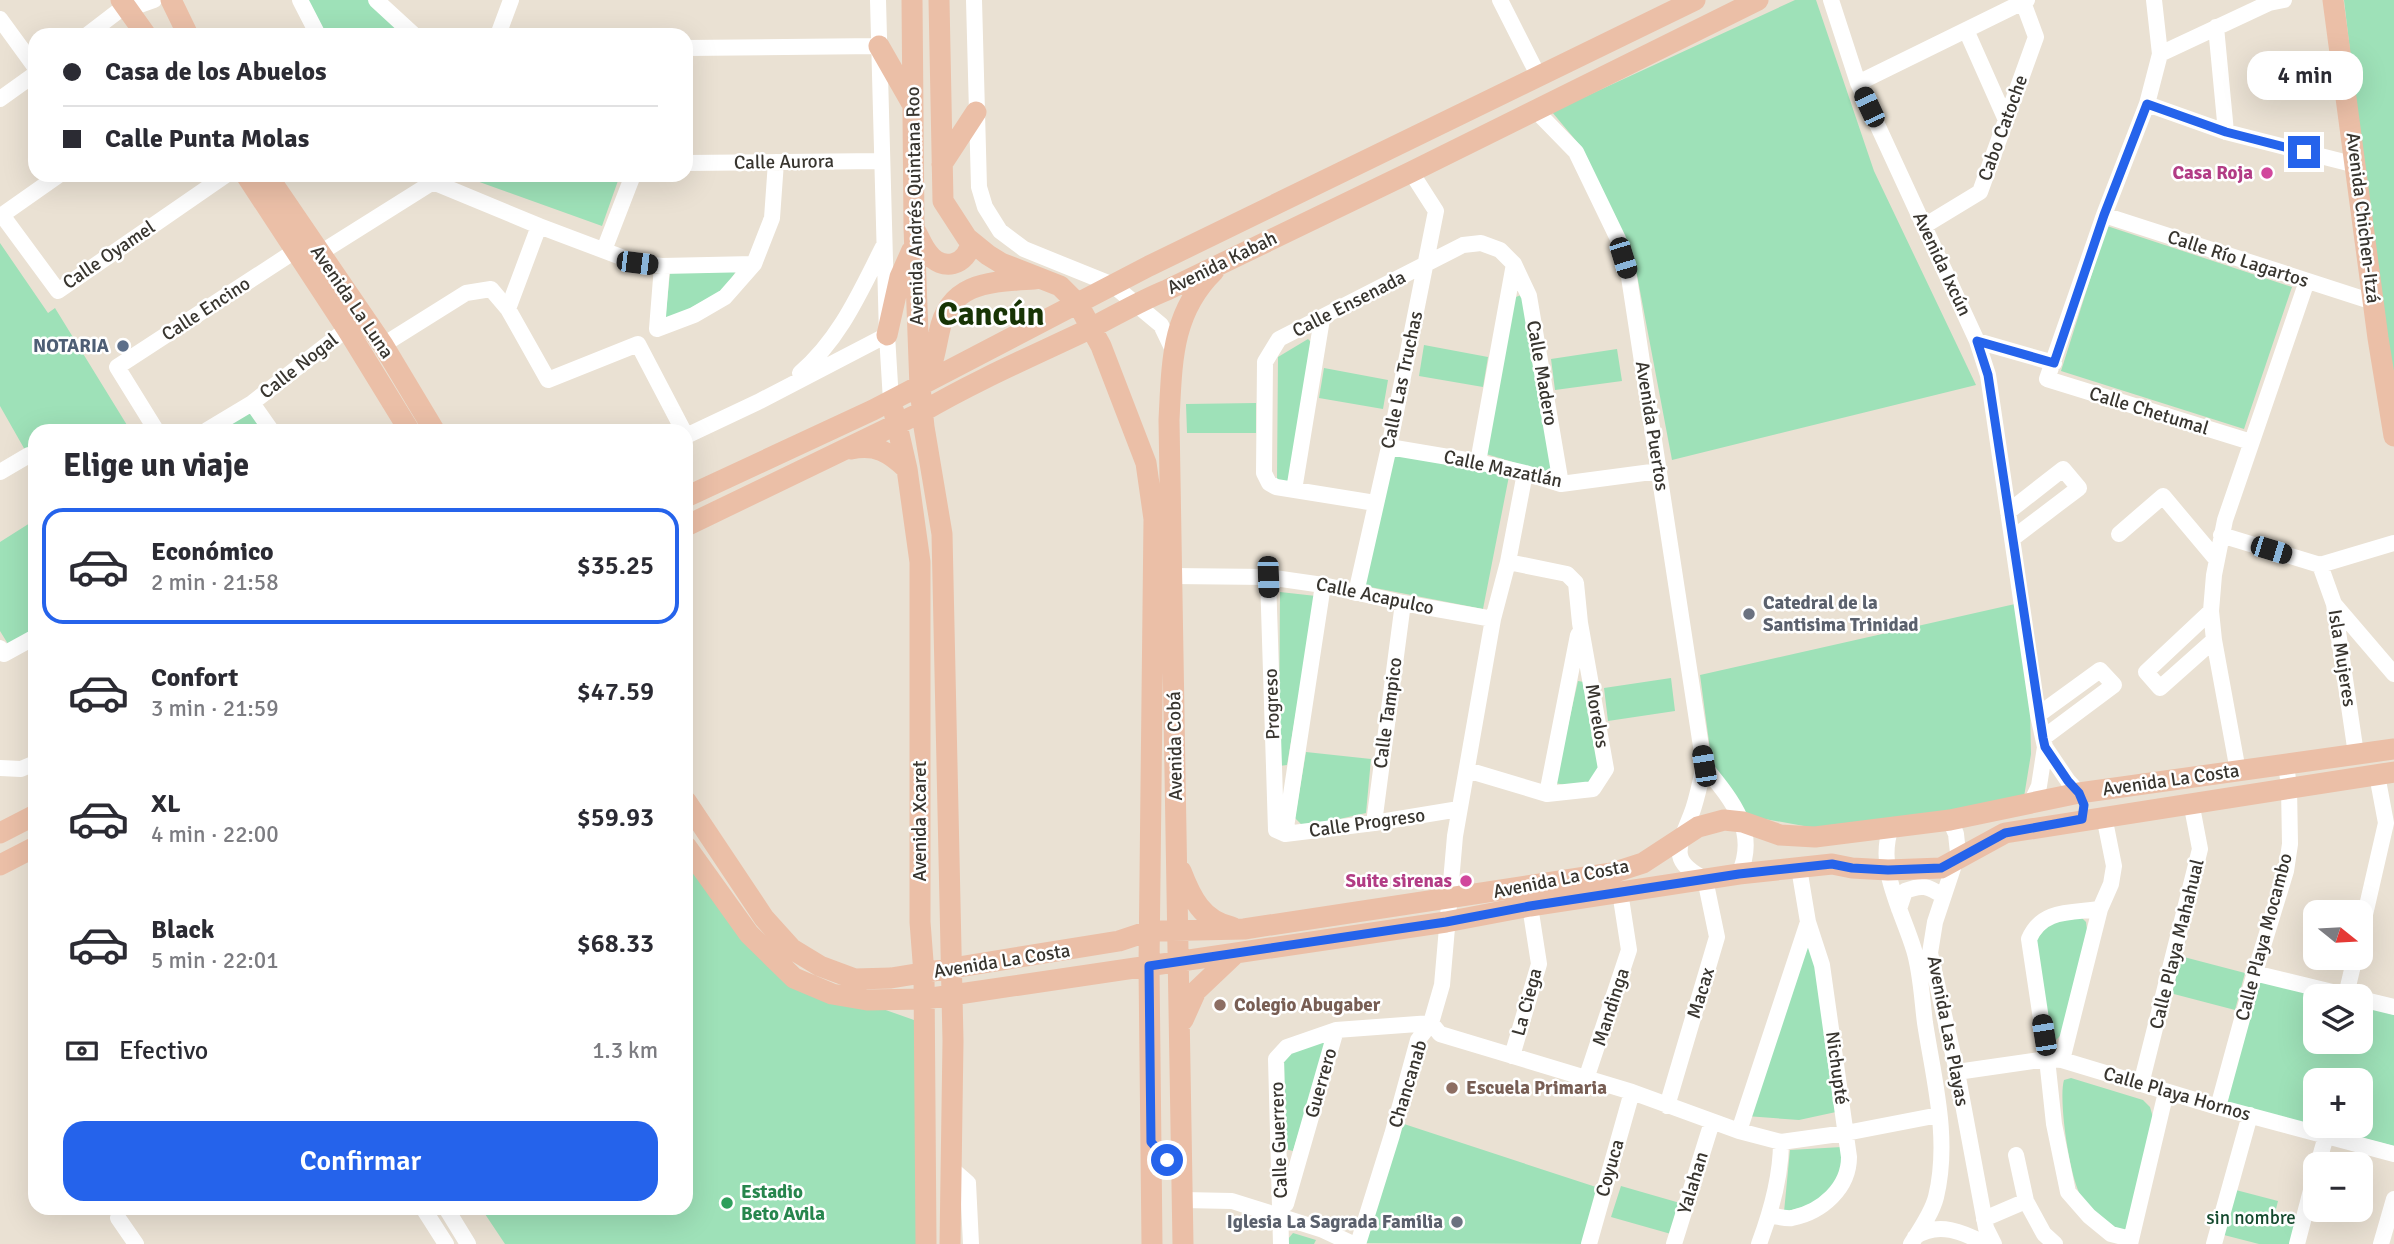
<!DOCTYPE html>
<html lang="es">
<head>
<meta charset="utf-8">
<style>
  :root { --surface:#fff; --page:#f7f7f7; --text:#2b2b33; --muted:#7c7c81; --line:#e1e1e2; --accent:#2563eb }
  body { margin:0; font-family:Signika,sans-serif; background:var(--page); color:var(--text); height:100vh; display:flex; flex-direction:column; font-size:26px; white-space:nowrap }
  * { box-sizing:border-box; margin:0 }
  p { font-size:23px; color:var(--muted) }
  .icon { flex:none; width:38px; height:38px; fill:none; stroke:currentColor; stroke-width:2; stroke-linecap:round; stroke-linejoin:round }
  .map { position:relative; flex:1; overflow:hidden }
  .panel { position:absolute; left:28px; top:424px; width:665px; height:791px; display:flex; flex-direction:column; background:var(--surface); border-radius:21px; box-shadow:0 7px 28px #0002 }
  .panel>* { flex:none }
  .hud { position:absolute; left:28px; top:28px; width:665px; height:154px; border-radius:21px; box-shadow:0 7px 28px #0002; display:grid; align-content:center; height:154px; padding:0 35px; background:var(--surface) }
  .needle { width:46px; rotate:108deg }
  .tools { position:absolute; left:2303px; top:900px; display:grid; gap:14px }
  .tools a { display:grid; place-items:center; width:70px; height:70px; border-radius:14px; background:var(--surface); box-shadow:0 7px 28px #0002; font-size:35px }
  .end { position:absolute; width:32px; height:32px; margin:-16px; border:9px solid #2563eb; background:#fff; box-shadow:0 0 0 4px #fff }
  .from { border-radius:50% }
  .bubble { position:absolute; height:49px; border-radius:21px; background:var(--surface); box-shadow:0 7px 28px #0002; font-size:23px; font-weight:600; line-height:49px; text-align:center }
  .car { position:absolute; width:21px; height:42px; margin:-21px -10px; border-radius:9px; box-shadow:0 0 5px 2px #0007; background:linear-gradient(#222 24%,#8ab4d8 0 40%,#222 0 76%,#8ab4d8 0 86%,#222 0) }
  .hud b { display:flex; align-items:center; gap:24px; height:66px; font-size:26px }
  .hud b+b { border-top:2px solid var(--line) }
  .hud i { width:18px; height:18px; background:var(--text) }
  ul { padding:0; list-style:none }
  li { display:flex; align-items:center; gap:21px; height:116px; margin:0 14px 10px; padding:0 21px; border:4px solid transparent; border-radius:21px }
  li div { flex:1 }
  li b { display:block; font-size:26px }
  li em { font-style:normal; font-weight:600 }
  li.on { border-color:var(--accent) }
  li>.icon { width:63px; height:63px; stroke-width:1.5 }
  h2 { padding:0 35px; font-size:32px; line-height:84px }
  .pay { display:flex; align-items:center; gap:18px; height:77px; padding:0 35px; font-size:26px }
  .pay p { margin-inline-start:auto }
  .button { display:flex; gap:14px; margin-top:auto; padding:14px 35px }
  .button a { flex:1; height:80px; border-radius:21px; background:var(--accent); color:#fff; font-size:28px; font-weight:600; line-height:80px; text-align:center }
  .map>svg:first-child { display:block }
</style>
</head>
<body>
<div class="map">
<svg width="2394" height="1244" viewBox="0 0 2394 1244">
  <rect width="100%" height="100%" fill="#eae1d3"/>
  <path fill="#9ee1b8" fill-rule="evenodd" d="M 302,0 L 372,0 L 403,35 L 320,35 Z
    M 1795,0 L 1816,0 L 1874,171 L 1976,385 L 1672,460 L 1637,275 L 1583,149 L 1552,112 Z
    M 2344,0 L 2394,0 L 2394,395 L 2369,212 Z
    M 460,175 L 620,175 L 602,226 Z
    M 2107,226 L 2292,287 L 2244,429 L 2061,371 Z
    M 0,243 L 48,313 L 55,308 L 130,430 L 35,430 L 35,458 L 25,450 L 0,406 Z
    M 736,271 L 725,289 L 665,322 L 670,273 Z
    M 1524,294 L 1553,474 L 1486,454 L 1513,298 Z
    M 1308,339 L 1313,344 L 1288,486 L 1277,479 L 1278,357 Z
    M 1424,345 L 1488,357 L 1483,387 L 1419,376 Z
    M 1617,349 L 1622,381 L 1555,390 L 1551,359 Z
    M 1324,368 L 1388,380 L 1383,409 L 1319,398 Z
    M 1256,403 L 1256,433 L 1187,433 L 1186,404 Z
    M 250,411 L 264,430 L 222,430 Z
    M 1391,453 L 1509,476 L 1483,609 L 1365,586 Z
    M 30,523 L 35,532 L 35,629 L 8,644 L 0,631 L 0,542 Z
    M 1280,592 L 1316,596 L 1287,765 L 1279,766 Z
    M 2015,604 L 2030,707 L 2031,754 L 2023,803 L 1815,828 L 1748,816 L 1712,764 L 1700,675 Z
    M 1671,678 L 1675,711 L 1608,721 L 1604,688 Z
    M 1578,681 L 1584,682 L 1601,760 L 1591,785 L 1570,786 L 1555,783 Z
    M 1306,752 L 1371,759 L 1366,813 L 1304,827 L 1295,818 Z
    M 686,854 L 758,956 L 880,1008 L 914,1020 L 923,1244 L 505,1244 L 481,1208 L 686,1208 Z
    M 2082,918 L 2086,922 L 2087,930 L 2062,1034 L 2056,1040 L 2049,1036 L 2035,941 L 2051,922 Z
    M 1808,933 L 1816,967 L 1836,1112 L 1799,1120 L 1746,1116 Z
    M 2180,956 L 2245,973 L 2235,1010 L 2170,993 Z
    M 2259,977 L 2315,996 L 2315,1041 L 2361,1041 L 2361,1000 L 2394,1008 L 2394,1146 L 2227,1103 ZM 2315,1080 L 2361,1080 L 2361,1125 L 2315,1125 Z
    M 1324,1038 L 1326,1045 L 1293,1151 L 1285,1149 L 1284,1056 Z
    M 2071,1078 L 2143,1100 L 2150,1107 L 2154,1121 L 2128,1232 C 2124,1231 2116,1232 2112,1229 C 2105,1225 2087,1205 2082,1198 C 2070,1181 2058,1099 2064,1080 Z
    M 1401,1123 L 1599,1188 L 1583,1244 L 1364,1243 Z
    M 1842,1147 C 1841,1157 1843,1173 1838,1182 C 1828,1201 1804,1207 1784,1212 L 1790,1150 Z
    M 1621,1186 L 1680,1203 L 1671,1234 L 1611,1217 Z
    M 2232,1189 L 2278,1201 L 2275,1213 L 2299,1220 L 2292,1244 L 2259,1244 L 2220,1234 Z
    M 1293,1233 L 1316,1240 L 1314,1244 L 1288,1244 L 1288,1239 Z"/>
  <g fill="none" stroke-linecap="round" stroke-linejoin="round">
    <path stroke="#fff" stroke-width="16" d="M 300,0 L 318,35
      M 376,0 L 414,35
      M 878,0 L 887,335 L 891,401
      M 974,0 L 979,187 L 985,207 L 1000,231 L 1024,249 L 1113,285 L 1161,325 L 1173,350
      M 1500,0 L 1539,77
      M 1831,0 L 1858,83 L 1977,341 L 1988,375 L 2038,715 L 2045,747 L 2068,781 L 2079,793
      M 2154,0 L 2160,54 L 2147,104 L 2104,215 L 2047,379 L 2251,442
      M 0,19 L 35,67
      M 2216,27 L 2226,132
      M 1966,30 L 2006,120
      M 87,35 L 125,6 L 140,5 L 154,0
      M 498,35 L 511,0
      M 686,48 L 879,46
      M 2160,54 L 2269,3 L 2284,0
      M 1858,83 L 2027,0
      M 0,99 L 35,74
      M 2147,104 L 2226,132 L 2356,165
      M 1536,111 L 1576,152 L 1618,239 L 1629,277 L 1704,766 C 1700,782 1697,800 1691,815 C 1678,848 1669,861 1705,879 L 1717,937 L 1667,1106
      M 686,163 L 881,161
      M 59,175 L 2,215 L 58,291 L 226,175
      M 2104,215 L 2373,302
      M 539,226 L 637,263 L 662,266 L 754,264
      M 1924,226 L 1980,192 L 2036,37 L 2023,2
      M 604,250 L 633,175
      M 320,253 L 433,182 L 539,226 L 508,309 L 491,289 L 466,293 L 383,345
      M 662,266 L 657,329 L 694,315 L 725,297 L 754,264 L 772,218 L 776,162
      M 508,309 L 548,380 L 638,344 L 683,430
      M 1977,341 L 2054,363
      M 800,373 C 840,339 860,292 883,247
      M 252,403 L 271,430
      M 156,430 L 117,367 L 295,251
      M 207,430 L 252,403 L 347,329
      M 686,436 L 758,402 L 887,335
      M 1389,447 L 1478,462 L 1525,473 L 1561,484 L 1659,471
      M 1478,462 L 1514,264
      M 0,472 L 29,455 L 35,459
      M 1294,490 L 1322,319
      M 1375,503 L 1276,487 L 1269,483 L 1264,473 L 1265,362 L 1279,339 L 1463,245 L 1481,243 L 1500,250 L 1514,264 L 1529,296 L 1561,484
      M 2008,512 L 2063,469 L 2079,488 L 2013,538
      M 2119,534 L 2163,496 L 2216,559
      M 2221,535 L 2320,565 L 2394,543
      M 2320,565 L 2334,604 L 2356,754
      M 1172,576 L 1268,577 L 1323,585 L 1403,603 L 1493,619
      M 1268,577 L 1276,830 L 1285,834 L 1374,823 L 1459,809
      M 1356,593 L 1389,447 L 1436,211 L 1411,172
      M 2334,604 L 2394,674
      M 2211,611 L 2146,672 L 2160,688 L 2214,640
      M 0,648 L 4,654 L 35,637
      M 2038,715 L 2100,670 L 2114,685 L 2043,738
      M 1704,766 C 1731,799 1759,831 1739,874
      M 0,768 L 21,769 L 35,763
      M 1467,770 L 1547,794 L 1593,789 L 1606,769 L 1580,623 L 1576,583 L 1567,574 L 1508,562
      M 2238,771 L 2214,640 L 2211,611 L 2214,575 L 2225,520 L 2307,281
      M 1547,794 L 1578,635
      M 2031,803 L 2039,786 L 2045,747
      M 1950,820 L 1956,834 L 1958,853 L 1935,922 L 1930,953 L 1957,1072 L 1986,1228 L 1994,1244
      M 1374,823 L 1403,603
      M 1891,827 C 1876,869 1902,910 1914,950 C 1921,973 1922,1000 1925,1023 C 1934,1081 1950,1139 1936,1197 C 1932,1213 1920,1230 1911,1244
      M 1285,834 L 1323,585
      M 1899,909 L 1905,891 C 1922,884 1928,886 1943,896
      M 2100,909 C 2070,913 2042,909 2029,939 L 2047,1059 L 2054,1124 L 2068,1192 L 2089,1216 L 2111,1234 L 2131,1239
      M 2361,932 L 2386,823 L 2377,775
      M 2254,973 L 2349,996
      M 2346,995 L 2355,957
      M 2361,999 L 2394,1007
      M 1512,1056 L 1539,964 L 1530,906
      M 2062,1060 L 2100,909 L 2111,884 L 2114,866 L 2104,816
      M 1957,1072 L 2047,1059 L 2062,1060 L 2218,1107 L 2394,1154
      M 1586,1079 L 1629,950 L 1620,892
      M 2141,1084 L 2200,849 L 2191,802
      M 2218,1107 L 2253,979 L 2286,871 L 2290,844 L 2289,787 L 2286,764
      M 1739,1131 L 1808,922
      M 2016,1155 L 2026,1201
      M 2318,1164 L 2326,1136
      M 952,1169 L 968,1183 L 971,1244
      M 1183,1200 L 1232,1201 L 1323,1230 L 1353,1244
      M 1286,1204 L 1336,1030
      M 423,1208 L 446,1244
      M 446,1208 L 468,1244
      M 1769,1215 C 1776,1216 1785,1219 1792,1218 C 1822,1212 1849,1188 1849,1157 L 1822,965 L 1808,922 L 1799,868
      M 118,1218 L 136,1244
      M 1984,1219 L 2026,1201 L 2044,1234 L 2055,1244
      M 1915,1237 C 1938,1221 1963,1232 1986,1244
      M 1281,1244 L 1276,1059 L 1287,1047 L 1336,1030 L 1431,1023 L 1440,1034 L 1632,1092 L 1739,1131 L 1781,1142 L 1846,1133 L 1939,1115
      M 1358,1244 L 1392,1135 L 1418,1040 L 1431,1023 L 1442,985 L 1455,836 L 1493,619 L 1508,562 L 1525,473
      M 1589,1244 L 1632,1092
      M 1674,1244 L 1712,1122
      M 1759,1244 C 1771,1212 1781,1176 1781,1142
      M 2130,1244 L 2166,1092
      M 2214,1244 L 2250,1115
      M 2297,1244 L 2315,1175
      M 2381,1244 L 2394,1199"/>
    <path stroke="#ebbfa7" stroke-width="21" d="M 121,0 L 146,35
      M 171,0 L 188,35
      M 912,0 L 914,227 L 920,387 L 924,427 L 942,534 L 953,1041 L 950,1244
      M 939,0 L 943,201 L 967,238 L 988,255 L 1001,263 L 1060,286 L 1078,304 L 1101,346 L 1146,463 L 1154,519 L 1149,966 L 1152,1244
      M 2333,0 L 2378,338 L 2394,436
      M 879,46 L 911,102
      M 942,164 L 976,112
      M 246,175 L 347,329 L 409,430
      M 267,175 L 383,345 L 434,430
      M 916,232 C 920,239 923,247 928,253 C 942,272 967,266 971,242
      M 887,335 L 900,277 L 912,250
      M 921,385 C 933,370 935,351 939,333 C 949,281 991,282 1034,279
      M 894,412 L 907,469 L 920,562 L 920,922 L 924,974 L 926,1244
      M 851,449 C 876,444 889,452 907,469
      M 686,497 L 873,410 L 1149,266 L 1695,0
      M 686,526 L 922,412 C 973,382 1028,358 1081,333 C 1110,319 1137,302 1167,290 L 1411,172 L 1758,0
      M 686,801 L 764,918 L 792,949 L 820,966 L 855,979 L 891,978 L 1119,941 L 1149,931 L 1244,929 L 1612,873 L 1643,863 L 1698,827 L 1724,820 L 1743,822 L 1780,835 L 1815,837 L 1950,820 L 2079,793 L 2394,749
      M 0,833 L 35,815
      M 686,846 L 749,934 L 794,978 L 832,994 L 867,1000 L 925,999 L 1446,922 L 1530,906 L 1739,874 L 1832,864 L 1852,868 L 1888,870 L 1941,868 L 2005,833 L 2394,772
      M 0,865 L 35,847
      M 1181,871 C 1191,897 1202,921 1232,927
      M 1183,1020 L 1196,991 L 1235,954
      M 1183,1244 L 1169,420 C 1172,363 1171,313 1214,271"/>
  </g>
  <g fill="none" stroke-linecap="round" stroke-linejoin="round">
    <path stroke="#2563eb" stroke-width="9" d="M 1167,1160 L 1151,1142 L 1149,966 L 1446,922 L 1530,906 L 1739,874 L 1832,864 L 1852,868 L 1888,870 L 1941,868 L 2005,833 L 2082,819 L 2084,805 L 2079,793 L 2068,781 L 2045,747 L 2043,738 L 1988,375 L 1977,341 L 2054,363 L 2104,215 L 2147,104 L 2226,132 L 2304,152"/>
  </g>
  <g fill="#d1479c" stroke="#fff" stroke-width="2.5">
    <circle cx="2267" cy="173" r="7"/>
    <circle cx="1466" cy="881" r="7"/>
  </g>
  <circle fill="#5c6f8a" stroke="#fff" stroke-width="2.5" cx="123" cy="346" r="7"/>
  <g fill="#6b7280" stroke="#fff" stroke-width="2.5">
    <circle cx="1749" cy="614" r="7"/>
    <circle cx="1457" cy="1222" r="7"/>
  </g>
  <g fill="#8d6e63" stroke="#fff" stroke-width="2.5">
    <circle cx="1220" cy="1005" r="7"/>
    <circle cx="1452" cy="1088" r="7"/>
  </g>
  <circle fill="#2e9e5b" stroke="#fff" stroke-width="2.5" cx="727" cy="1203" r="7"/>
  <g text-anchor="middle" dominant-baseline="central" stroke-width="5" stroke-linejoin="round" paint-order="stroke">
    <g font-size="19" fill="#38352f" stroke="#fff">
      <text transform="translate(2003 128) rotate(-70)">Cabo Catoche</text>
      <text transform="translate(784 162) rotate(-1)">Calle Aurora</text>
      <text transform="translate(915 206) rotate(-91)">Avenida Andrés Quintana Roo</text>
      <text transform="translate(2363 218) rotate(83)">Avenida Chichen-Itzá</text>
      <text transform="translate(109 255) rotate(-34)">Calle Oyamel</text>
      <text transform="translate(2238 259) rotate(18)">Calle Río Lagartos</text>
      <text transform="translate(1222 263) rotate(-26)">Avenida Kabah</text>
      <text transform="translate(1942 264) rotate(65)">Avenida Ixcún</text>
      <text transform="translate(352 302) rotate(56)">Avenida La Luna</text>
      <text transform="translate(1349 304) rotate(-27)">Calle Ensenada</text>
      <text transform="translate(206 309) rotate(-33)">Calle Encino</text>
      <text transform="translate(299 366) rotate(-38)">Calle Nogal</text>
      <text transform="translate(1542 373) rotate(80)">Calle Madero</text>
      <text transform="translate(1402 380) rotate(-78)">Calle Las Truchas</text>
      <text transform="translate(2149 411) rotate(17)">Calle Chetumal</text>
      <text transform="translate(1652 426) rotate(81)">Avenida Puertos</text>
      <text transform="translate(1503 469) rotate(12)">Calle Mazatlán</text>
      <text transform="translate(1375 596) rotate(12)">Calle Acapulco</text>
      <text transform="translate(2342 658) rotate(81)">Isla Mujeres</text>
      <text transform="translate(1272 704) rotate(-92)">Progreso</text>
      <text transform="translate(1388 713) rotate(-82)">Calle Tampico</text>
      <text transform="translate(1597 716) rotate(80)">Morelos</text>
      <text transform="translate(1175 746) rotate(-91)">Avenida Cobá</text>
      <text transform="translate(2171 780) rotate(-8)">Avenida La Costa</text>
      <text transform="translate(920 821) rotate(-90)">Avenida Xcaret</text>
      <text transform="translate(1367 823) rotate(-8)">Calle Progreso</text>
      <text transform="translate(1561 879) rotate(-11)">Avenida La Costa</text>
      <text transform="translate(2264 937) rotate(-75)">Calle Playa Mocambo</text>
      <text transform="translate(2177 944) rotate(-76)">Calle Playa Mahahual</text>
      <text transform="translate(1002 961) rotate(-9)">Avenida La Costa</text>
      <text transform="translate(1701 993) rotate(-73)">Macax</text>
      <text transform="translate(1527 1002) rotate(-75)">La Ciega</text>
      <text transform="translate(1611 1007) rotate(-72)">Mandinga</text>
      <text transform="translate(1948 1031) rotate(79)">Avenida Las Playas</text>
      <text transform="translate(1837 1068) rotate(82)">Nichupté</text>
      <text transform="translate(1321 1083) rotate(-74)">Guerrero</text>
      <text transform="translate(1408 1084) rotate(-73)">Chancanab</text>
      <text transform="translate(2177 1094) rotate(16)">Calle Playa Hornos</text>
      <text transform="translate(1279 1140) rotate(-92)">Calle Guerrero</text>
      <text transform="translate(1610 1168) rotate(-74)">Coyuca</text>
      <text transform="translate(1693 1183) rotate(-73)">Yalahan</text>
    </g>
    <g font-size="19" font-weight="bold" fill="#b23c85" stroke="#fff" text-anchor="end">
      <text x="2253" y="173">Casa Roja</text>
      <text x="1452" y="881">Suite sirenas</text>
    </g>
    <g font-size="19" font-weight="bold" fill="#4e5e75" stroke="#fff" text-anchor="end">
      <text x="109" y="346">NOTARIA</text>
    </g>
    <g font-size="19" font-weight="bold" fill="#5b616d" stroke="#fff" text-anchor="start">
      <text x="1763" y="603">Catedral de la<tspan x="1763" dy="22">Santisima Trinidad</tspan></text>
      <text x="1443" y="1222" text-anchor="end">Iglesia La Sagrada Familia</text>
    </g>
    <g font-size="19" font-weight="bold" fill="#785e54" stroke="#fff" text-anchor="start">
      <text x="1234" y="1005">Colegio Abugaber</text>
      <text x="1466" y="1088">Escuela Primaria</text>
    </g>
    <g font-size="19" font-weight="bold" fill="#27864d" stroke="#fff" text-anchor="start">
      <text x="741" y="1192">Estadio<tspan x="741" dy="22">Beto Avila</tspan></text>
    </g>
    <g font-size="19" fill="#144a2e" stroke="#fff">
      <text x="2251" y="1218">sin nombre</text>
    </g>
    <g font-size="33" font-weight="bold" fill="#173405" stroke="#fff">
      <text x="991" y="314">Cancún</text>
    </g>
  </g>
</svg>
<div class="tools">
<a><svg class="needle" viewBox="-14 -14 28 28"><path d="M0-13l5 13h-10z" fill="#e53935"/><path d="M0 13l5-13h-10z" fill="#7c7c81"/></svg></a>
<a><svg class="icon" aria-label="layers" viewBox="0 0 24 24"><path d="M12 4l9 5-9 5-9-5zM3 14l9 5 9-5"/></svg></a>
<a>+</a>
<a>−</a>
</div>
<i class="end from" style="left:1167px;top:1160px"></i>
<i class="end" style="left:2304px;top:152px"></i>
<div class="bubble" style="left:2247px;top:51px;width:116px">4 min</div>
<i class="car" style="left:1869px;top:107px;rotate:335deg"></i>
<i class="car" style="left:1623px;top:258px;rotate:163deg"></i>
<i class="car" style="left:637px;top:263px;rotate:97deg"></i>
<i class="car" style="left:2271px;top:550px;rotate:107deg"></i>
<i class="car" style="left:1268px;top:577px;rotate:178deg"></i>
<i class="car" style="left:1704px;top:766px;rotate:351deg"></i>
<i class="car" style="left:2044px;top:1035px;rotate:351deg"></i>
<div class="hud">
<b><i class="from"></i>Casa de los Abuelos</b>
<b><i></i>Calle Punta Molas</b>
</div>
<section class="panel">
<h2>Elige un viaje</h2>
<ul>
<li class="on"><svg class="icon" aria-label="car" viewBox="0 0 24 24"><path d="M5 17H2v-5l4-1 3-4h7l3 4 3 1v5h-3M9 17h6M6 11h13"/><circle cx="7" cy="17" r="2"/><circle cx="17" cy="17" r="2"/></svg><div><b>Económico</b><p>2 min · 21:58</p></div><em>$35.25</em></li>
<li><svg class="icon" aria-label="car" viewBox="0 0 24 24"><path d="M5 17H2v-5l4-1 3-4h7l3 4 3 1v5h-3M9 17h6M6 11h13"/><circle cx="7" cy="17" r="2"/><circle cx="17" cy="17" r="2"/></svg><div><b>Confort</b><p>3 min · 21:59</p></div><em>$47.59</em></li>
<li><svg class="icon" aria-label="car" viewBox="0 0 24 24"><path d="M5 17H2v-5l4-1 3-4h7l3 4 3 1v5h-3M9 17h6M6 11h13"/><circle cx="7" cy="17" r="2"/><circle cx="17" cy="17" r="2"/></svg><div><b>XL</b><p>4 min · 22:00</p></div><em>$59.93</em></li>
<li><svg class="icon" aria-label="car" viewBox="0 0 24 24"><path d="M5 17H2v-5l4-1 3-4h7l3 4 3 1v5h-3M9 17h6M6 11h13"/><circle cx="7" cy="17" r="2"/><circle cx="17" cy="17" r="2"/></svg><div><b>Black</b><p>5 min · 22:01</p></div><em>$68.33</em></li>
</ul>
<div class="pay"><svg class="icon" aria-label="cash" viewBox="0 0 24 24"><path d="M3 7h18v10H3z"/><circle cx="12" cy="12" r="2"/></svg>Efectivo<p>1.3 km</p></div>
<div class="button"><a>Confirmar</a></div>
</section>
</div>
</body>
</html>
